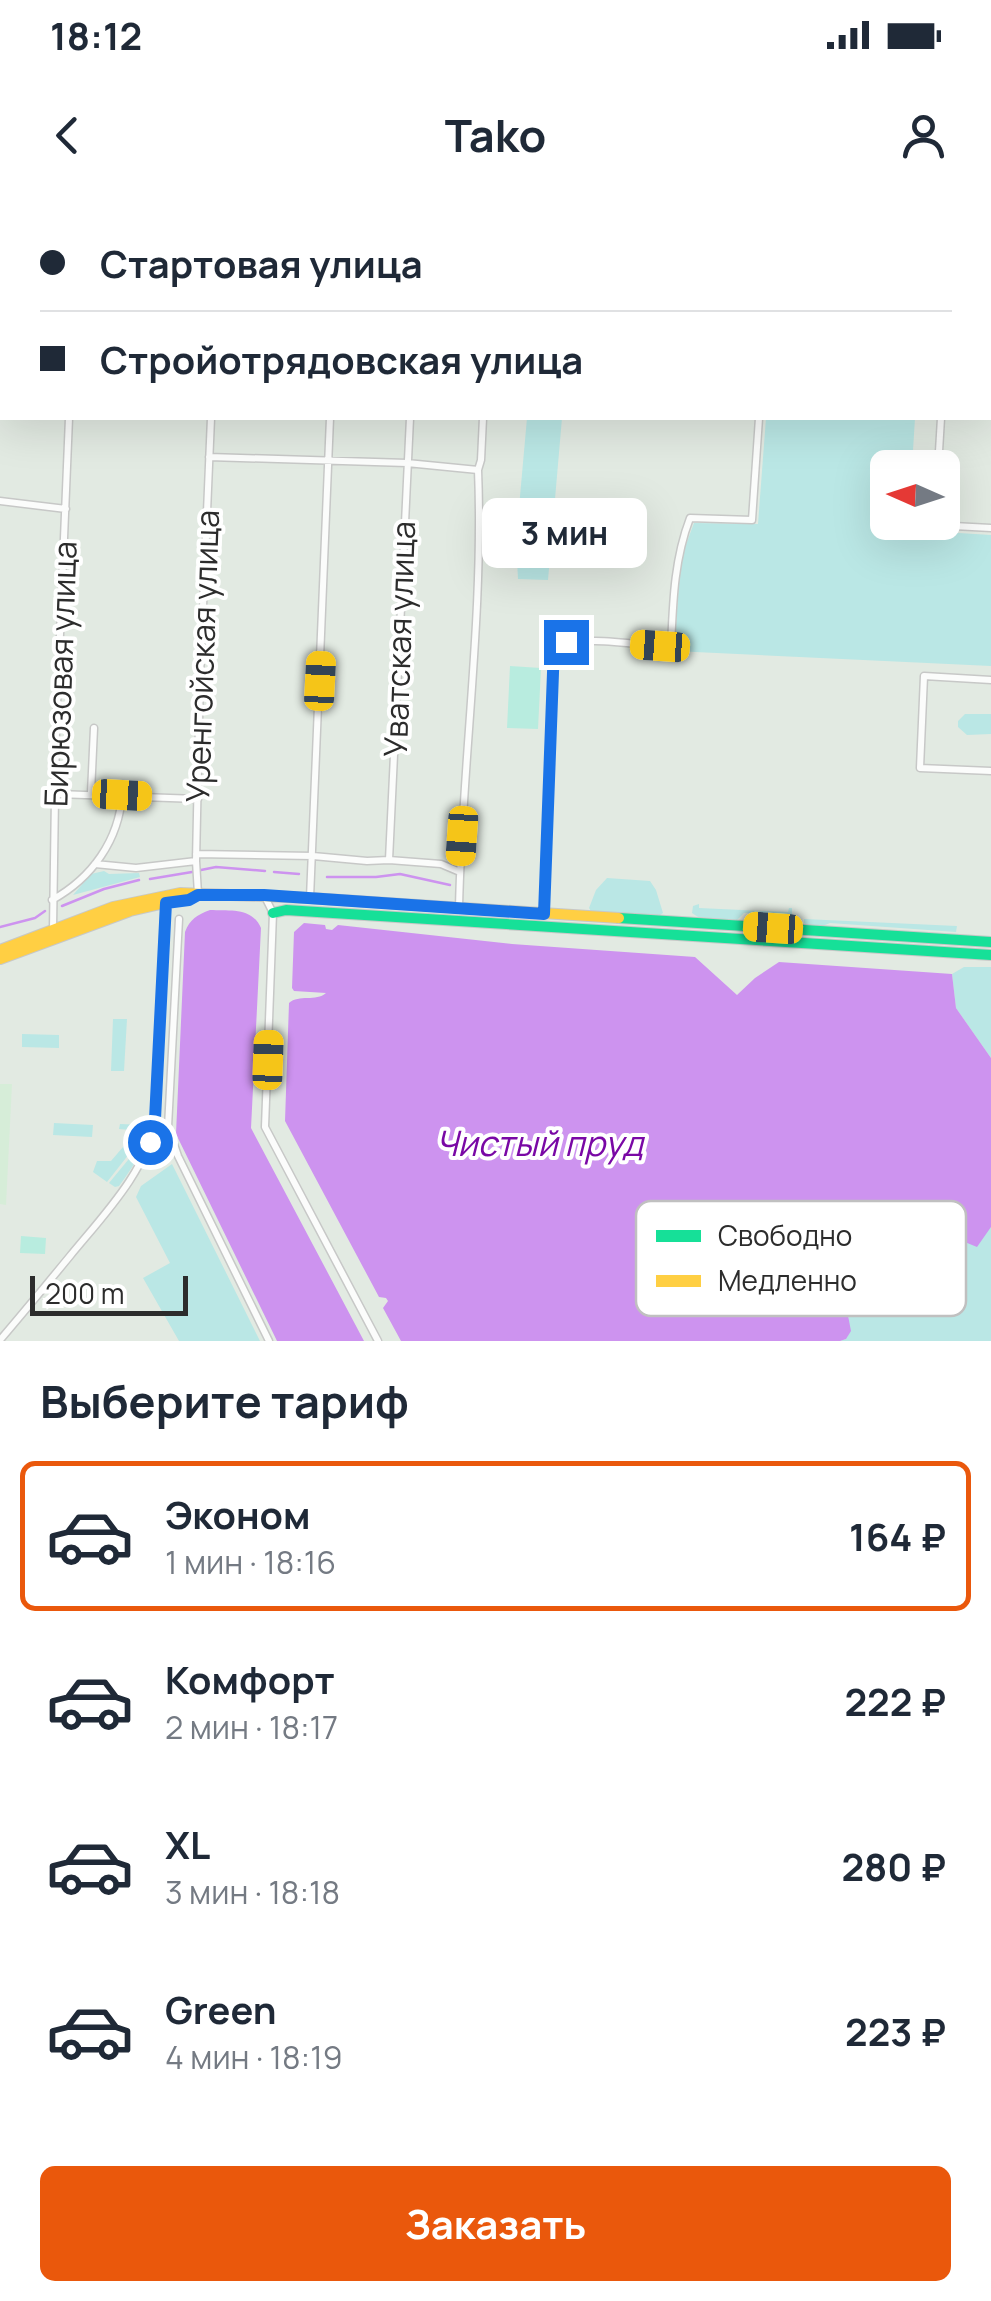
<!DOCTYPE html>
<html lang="ru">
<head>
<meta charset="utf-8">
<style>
  :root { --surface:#fff; --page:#f6f6f7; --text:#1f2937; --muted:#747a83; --line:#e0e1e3; --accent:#ea580c }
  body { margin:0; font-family:Manrope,sans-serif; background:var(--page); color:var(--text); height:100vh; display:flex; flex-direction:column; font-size:38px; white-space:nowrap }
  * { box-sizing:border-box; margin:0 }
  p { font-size:32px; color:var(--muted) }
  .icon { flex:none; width:55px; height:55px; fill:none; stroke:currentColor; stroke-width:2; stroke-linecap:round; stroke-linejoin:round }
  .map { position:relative; height:1141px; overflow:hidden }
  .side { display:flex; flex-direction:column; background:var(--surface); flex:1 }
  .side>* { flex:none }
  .hud { position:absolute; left:0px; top:0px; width:992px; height:220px; box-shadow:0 10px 40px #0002; display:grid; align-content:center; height:220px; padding:0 40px; background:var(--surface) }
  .needle { width:65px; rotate:273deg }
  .fabs { position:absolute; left:870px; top:250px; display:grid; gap:20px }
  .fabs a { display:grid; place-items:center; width:90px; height:90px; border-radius:15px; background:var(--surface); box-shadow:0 10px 40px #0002; font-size:50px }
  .scale { position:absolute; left:30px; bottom:25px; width:158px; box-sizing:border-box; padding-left:10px; border:5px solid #2c2c2c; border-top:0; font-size:28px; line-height:35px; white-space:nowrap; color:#2c2c2c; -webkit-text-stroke:8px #fff; paint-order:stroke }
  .end { position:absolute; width:45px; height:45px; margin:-22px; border:12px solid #1a73e8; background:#fff; box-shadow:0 0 0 5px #fff }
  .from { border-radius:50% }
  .bubble { position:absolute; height:70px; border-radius:15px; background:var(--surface); box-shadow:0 10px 40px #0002; font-size:32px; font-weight:700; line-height:70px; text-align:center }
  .car { position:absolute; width:30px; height:60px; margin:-30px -15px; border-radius:12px; box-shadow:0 0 8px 2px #0007; background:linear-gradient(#f5c518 24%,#345 0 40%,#f5c518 0 76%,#345 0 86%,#f5c518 0) }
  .hud b { display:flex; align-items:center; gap:35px; height:95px; font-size:38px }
  .hud b+b { border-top:2px solid var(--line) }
  .hud i { width:25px; height:25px; background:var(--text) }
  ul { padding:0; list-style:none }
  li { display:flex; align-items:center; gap:30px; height:150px; margin:0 20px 15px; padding:0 20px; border:5px solid transparent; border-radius:15px }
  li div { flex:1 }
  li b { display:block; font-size:38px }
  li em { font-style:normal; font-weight:700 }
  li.current { border-color:var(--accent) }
  li>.icon { width:90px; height:90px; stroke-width:1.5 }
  h2 { padding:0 40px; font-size:45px; line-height:120px }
  .action { display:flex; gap:20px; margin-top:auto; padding:20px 40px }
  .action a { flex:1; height:115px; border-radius:15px; background:var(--accent); color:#fff; font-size:40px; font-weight:700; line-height:115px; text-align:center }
  .status { display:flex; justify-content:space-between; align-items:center; height:70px; padding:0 50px; background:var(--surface); direction:ltr }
  .status svg { height:28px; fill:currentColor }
  header { display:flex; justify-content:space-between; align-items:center; height:130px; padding:0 40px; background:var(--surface); font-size:45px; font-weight:700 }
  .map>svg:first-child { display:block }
</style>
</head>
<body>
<div class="status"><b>18:12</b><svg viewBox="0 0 49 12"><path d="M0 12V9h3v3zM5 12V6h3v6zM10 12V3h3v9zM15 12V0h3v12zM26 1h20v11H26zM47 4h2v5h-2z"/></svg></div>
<header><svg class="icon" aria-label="back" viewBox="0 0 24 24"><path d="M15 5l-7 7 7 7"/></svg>Tako<svg class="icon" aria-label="person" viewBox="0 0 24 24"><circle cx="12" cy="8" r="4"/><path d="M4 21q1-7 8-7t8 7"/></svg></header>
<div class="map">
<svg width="991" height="1141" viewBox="0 0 991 1141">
  <rect width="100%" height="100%" fill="#e2eae2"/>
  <path fill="#d6edd8" d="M 0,884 L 12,884 L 6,1005 L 0,1004 Z"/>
  <path fill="#bae7e5" d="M 0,0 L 84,0 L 87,2 L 2,2 L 2,119 L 0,122 Z
    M 233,0 L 502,0 L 496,2 L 231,2 Z
    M 560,0 L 991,0 L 991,162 L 990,2 L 561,2 Z
    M 527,218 L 562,218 L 548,380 L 518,379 L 516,341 Z
    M 766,218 L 915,218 L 912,267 L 888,268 L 888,322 L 910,323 L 910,330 L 991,335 L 991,466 L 674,451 L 681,358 L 694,323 L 758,324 Z
    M 965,514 L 991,514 L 991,534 L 967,535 L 958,527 L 958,521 Z
    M 104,671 L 109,674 L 139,673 L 140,677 L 73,695 L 91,674 Z
    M 607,678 L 650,681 L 656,690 L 663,713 L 660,715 L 591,711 L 589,708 L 596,690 Z
    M 699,704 L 699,708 L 788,712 L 789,708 L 792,708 L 792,716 L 798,716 L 796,722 L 787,725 L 753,723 L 751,713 L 744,713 L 737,720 L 698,717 L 692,713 L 693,706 Z
    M 804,719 L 957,726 L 956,732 L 830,723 C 821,727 812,729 804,723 Z
    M 964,767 L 991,767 L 991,858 L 956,808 L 952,774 Z
    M 113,819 L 127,819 L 124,871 L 111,871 Z
    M 22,834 L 59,835 L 59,848 L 22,847 Z
    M 54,923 L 93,925 L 92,937 L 53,935 Z
    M 120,924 L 145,925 L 144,935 L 107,982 L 93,972 L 97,961 L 111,961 L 129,940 L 130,930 L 119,929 Z
    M 150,925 C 145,949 133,967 119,986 L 115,987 L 109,983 L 147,937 Z
    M 172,964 L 260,1141 L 179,1141 L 143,1078 L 170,1063 L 136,997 L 141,986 Z
    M 991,1027 L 991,1141 L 840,1141 L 846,1139 L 849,1111 L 844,1095 L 846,1086 L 852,1083 L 861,1085 L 866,1094 L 895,1087 C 906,1072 920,1053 936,1045 C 953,1035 977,1041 991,1027 Z"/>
  <path fill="#b8ecdf" d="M 510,466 L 541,468 L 538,529 L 507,528 Z
    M 21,1036 L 46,1038 L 45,1054 L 20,1053 Z"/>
  <path fill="#cd93ef" d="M 210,710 C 229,711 252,707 261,728 L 251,928 L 364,1141 L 277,1141 L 176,934 L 185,732 C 190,719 197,715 210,710 Z
    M 304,723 L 325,725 L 326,729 L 332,730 L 338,725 L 512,744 L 695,757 L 737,795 L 755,778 L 779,762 L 952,774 L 956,808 L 991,858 L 991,1027 L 977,1047 L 955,1038 L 934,1045 L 907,1070 L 895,1087 L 876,1098 C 866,1094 863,1086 852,1083 L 846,1086 L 844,1095 L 851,1131 L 846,1139 L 840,1141 L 401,1141 L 383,1108 L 388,1101 L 386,1098 L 379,1097 L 285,921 L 289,803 C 299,794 316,802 326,793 L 294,791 L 292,788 L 294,732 Z"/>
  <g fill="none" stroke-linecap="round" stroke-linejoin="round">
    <path stroke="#cd93ef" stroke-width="2.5" d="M 201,670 L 216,667 L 265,671
      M 274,672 L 299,674
      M 327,677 L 376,677 L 400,674 L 450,685
      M 150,679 L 192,672
      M 62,706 L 104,689 L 139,680
      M 0,727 L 35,718 L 45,711"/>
    <g stroke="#c7c8c7" stroke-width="9">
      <path id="street" d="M 0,153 L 2,153
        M 209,257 L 407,263 L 478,270
        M 938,268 L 941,218
        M 0,301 L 66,309
        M 935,322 L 935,325 L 991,328
        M 991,480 L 924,476 L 920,568 L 991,571
        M 91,593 L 94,528
        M 57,594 L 198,599
        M 196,654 L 313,656 L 367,661 L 389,660 L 441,664 L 460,672
        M 389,660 L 410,218
        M 95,664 L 136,668 L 196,661
        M 198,694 L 196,661 L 200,477 L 211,218
        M 264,695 L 273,713 L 265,927 L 378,1141
        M 310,698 L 330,218
        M 52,700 C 92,678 119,640 122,595
        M 459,708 C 462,562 484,417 478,270 L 481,260 L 483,218
        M 544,714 L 554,446 C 587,435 635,445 671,447 C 673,402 674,360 690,318 L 752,320 L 759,218
        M 179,719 L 168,927 L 178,956 L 269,1141
        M 53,729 L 56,530 L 69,218
        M 0,1140 C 24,1112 47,1084 70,1056 C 101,1018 149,969 155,919 L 165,702"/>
    </g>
    <g stroke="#c7c8c7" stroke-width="12">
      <path id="fast" d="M 273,713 L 286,710 L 991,755
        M 619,718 L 991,742"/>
    </g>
    <g stroke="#c7c8c7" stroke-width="12">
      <path id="slow" d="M 0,750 L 113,707 L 180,693 L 310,698 L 619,718
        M 0,759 L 130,711 L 195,696"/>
    </g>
    <use href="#street" stroke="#fbfcfb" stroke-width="6"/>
    <use href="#fast" stroke="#16e098" stroke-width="10"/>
    <use href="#slow" stroke="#ffcf43" stroke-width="10"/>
  </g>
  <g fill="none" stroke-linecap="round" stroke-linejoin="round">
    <path stroke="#1a73e8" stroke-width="12" d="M 150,942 L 155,919 L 166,703 L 189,700 L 198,695 L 264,695 L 544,714 L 554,446 L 566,442"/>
  </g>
  <g text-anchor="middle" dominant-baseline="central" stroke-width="8" stroke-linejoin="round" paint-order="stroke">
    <g font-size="32" fill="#2c2c2c" stroke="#fff">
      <text transform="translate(399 439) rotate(-88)">Уватская улица</text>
      <text transform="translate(202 456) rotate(-88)">Уренгойская улица</text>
      <text transform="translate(60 474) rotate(-88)">Бирюзовая улица</text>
    </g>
    <g font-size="35" font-style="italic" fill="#7908a5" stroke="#fff">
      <text x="539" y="943">Чистый пруд</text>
    </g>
  </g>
  <rect x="636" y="1001" width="330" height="115" rx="15" fill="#fff" stroke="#c0c0c0" stroke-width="2.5"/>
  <rect x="656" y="1030" width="45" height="12" fill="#16e098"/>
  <rect x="656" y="1075" width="45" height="12" fill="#ffcf43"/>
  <g font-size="28" fill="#2c2c2c">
    <text x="718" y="1046">Свободно</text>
    <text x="718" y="1091">Медленно</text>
  </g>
</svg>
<div class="fabs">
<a><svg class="needle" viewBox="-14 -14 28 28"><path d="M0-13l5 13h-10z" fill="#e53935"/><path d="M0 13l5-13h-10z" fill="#747a83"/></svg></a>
</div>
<div class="scale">200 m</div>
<i class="end from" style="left:150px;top:942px"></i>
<i class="end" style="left:566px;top:442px"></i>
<div class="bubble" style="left:482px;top:298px;width:165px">3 мин</div>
<i class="car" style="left:660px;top:446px;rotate:274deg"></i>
<i class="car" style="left:320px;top:481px;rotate:3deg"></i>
<i class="car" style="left:122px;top:595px;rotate:93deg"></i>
<i class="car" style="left:462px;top:636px;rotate:184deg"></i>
<i class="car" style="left:773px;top:728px;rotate:274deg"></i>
<i class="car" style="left:268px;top:860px;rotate:2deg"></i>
<div class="hud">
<b><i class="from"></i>Стартовая улица</b>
<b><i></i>Стройотрядовская улица</b>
</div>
</div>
<section class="side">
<h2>Выберите тариф</h2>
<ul>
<li class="current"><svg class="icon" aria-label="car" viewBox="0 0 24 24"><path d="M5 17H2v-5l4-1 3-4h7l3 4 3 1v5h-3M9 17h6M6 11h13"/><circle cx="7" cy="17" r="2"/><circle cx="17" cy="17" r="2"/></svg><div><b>Эконом</b><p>1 мин · 18:16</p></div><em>164 ₽</em></li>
<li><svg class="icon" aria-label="car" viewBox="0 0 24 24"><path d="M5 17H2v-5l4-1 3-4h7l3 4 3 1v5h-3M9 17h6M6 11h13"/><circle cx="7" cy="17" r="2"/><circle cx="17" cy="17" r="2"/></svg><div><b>Комфорт</b><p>2 мин · 18:17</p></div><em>222 ₽</em></li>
<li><svg class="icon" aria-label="car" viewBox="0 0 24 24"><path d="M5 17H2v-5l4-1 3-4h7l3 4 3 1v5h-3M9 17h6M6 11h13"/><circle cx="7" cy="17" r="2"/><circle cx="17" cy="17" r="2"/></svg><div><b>XL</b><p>3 мин · 18:18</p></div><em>280 ₽</em></li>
<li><svg class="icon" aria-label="car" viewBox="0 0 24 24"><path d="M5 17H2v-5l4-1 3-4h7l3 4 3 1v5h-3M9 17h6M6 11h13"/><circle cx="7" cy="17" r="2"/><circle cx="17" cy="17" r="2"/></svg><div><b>Green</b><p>4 мин · 18:19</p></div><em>223 ₽</em></li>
</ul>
<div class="action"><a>Заказать</a></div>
</section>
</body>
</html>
